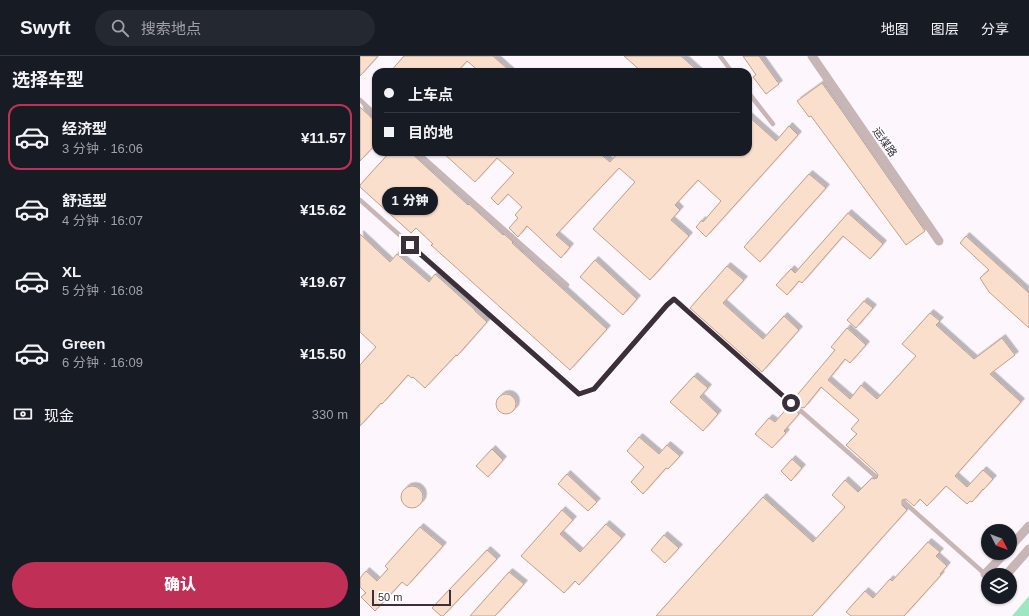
<!DOCTYPE html>
<html lang="zh">
<head>
<meta charset="utf-8">
<style>
  :root { --surface:#171b24; --page:#242831; --text:#f1f3f6; --muted:#9ea1a6; --line:#363941; --accent:#bf2f56 }
  body { margin:0; font-family:Arial,"Noto Sans SC",sans-serif; background:var(--page); color:var(--text); height:100vh; display:flex; flex-direction:column; font-size:15px; white-space:nowrap }
  * { box-sizing:border-box; margin:0 }
  p { font-size:13px; color:var(--muted) }
  .icon { flex:none; width:22px; height:22px; fill:none; stroke:currentColor; stroke-width:2; stroke-linecap:round; stroke-linejoin:round }
  .map { position:relative; flex:1; overflow:hidden }
  .drawer { display:flex; flex-direction:column; background:var(--surface); width:360px }
  .drawer>* { flex:none }
  .banner { position:absolute; left:12px; top:12px; width:380px; height:88px; border-radius:12px; box-shadow:0 1px 3px #0004; display:grid; align-content:center; height:88px; padding:0 12px; background:var(--surface) }
  .needle { width:26px; rotate:132deg }
  .controls { position:absolute; left:621px; top:468px; display:grid; gap:8px }
  .controls a { display:grid; place-items:center; width:36px; height:36px; border-radius:50%; background:var(--surface); box-shadow:0 1px 3px #0004; font-size:20px }
  .scale { position:absolute; left:12px; bottom:10px; width:79px; box-sizing:border-box; padding-left:4px; border:2px solid #3b2f3a; border-top:0; font-size:11px; line-height:14px; white-space:nowrap; color:#3b2f3a; -webkit-text-stroke:3px #fff; paint-order:stroke }
  .end { position:absolute; width:18px; height:18px; margin:-9px; border:5px solid #3b2f3a; background:#fff; box-shadow:0 0 0 2px #fff }
  .from { border-radius:50% }
  .bubble { position:absolute; height:28px; border-radius:14px; background:var(--surface); box-shadow:0 1px 3px #0004; font-size:13px; font-weight:800; line-height:28px; text-align:center }
  .banner b { display:flex; align-items:center; gap:14px; height:38px; font-size:15px }
  .banner b+b { border-top:1px solid var(--line) }
  .banner i { width:10px; height:10px; background:var(--text) }
  ul { padding:0; list-style:none }
  li { display:flex; align-items:center; gap:12px; height:66px; margin:0 8px 6px; padding:0 4px; border:2px solid transparent; border-radius:12px }
  li div { flex:1 }
  li b { display:block; font-size:15px }
  li em { font-style:normal; font-weight:800 }
  li.selected { border-color:var(--accent) }
  li>.icon { width:36px; height:36px; stroke-width:1.5 }
  h2 { padding:0 12px; font-size:18px; line-height:48px }
  .pay { display:flex; align-items:center; gap:10px; height:44px; padding:0 12px; font-size:15px }
  .pay p { margin-inline-start:auto }
  .action { display:flex; gap:8px; margin-top:auto; padding:8px 12px }
  .action a { flex:1; height:46px; border-radius:24px; background:var(--accent); color:#fff; font-size:16px; font-weight:800; line-height:46px; text-align:center }
  header { display:flex; align-items:center; gap:24px; box-sizing:border-box; height:56px; padding:0 20px; background:var(--surface); border-bottom:1px solid var(--line) }
  header strong { font-size:19px }
  nav { display:flex; gap:22px; margin-inline-start:auto; font-size:14px }
  .search { width:280px; height:36px; background:var(--page); display:flex; align-items:center; gap:10px; box-sizing:border-box; padding:0 14px; border-radius:22px; color:var(--muted); font-size:15px }
  main { display:flex; flex:1; min-height:0 }
  .map>svg:first-child { display:block }
</style>
</head>
<body>
<header>
<strong>Swyft</strong>
<div class="search"><svg class="icon" aria-label="search" viewBox="0 0 24 24"><circle cx="10" cy="10" r="6"/><path d="M15 15l6 6"/></svg>搜索地点</div>
<nav><a>地图</a><a>图层</a><a>分享</a></nav>
</header>
<main>
<section class="drawer">
<h2>选择车型</h2>
<ul>
<li class="selected"><svg class="icon" aria-label="car" viewBox="0 0 24 24"><path d="M5 17H2v-5l4-1 3-4h7l3 4 3 1v5h-3M9 17h6M6 11h13"/><circle cx="7" cy="17" r="2"/><circle cx="17" cy="17" r="2"/></svg><div><b>经济型</b><p>3 分钟 · 16:06</p></div><em>¥11.57</em></li>
<li><svg class="icon" aria-label="car" viewBox="0 0 24 24"><path d="M5 17H2v-5l4-1 3-4h7l3 4 3 1v5h-3M9 17h6M6 11h13"/><circle cx="7" cy="17" r="2"/><circle cx="17" cy="17" r="2"/></svg><div><b>舒适型</b><p>4 分钟 · 16:07</p></div><em>¥15.62</em></li>
<li><svg class="icon" aria-label="car" viewBox="0 0 24 24"><path d="M5 17H2v-5l4-1 3-4h7l3 4 3 1v5h-3M9 17h6M6 11h13"/><circle cx="7" cy="17" r="2"/><circle cx="17" cy="17" r="2"/></svg><div><b>XL</b><p>5 分钟 · 16:08</p></div><em>¥19.67</em></li>
<li><svg class="icon" aria-label="car" viewBox="0 0 24 24"><path d="M5 17H2v-5l4-1 3-4h7l3 4 3 1v5h-3M9 17h6M6 11h13"/><circle cx="7" cy="17" r="2"/><circle cx="17" cy="17" r="2"/></svg><div><b>Green</b><p>6 分钟 · 16:09</p></div><em>¥15.50</em></li>
</ul>
<div class="pay"><svg class="icon" aria-label="cash" viewBox="0 0 24 24"><path d="M3 7h18v10H3z"/><circle cx="12" cy="12" r="2"/></svg>现金<p>330 m</p></div>
<div class="action"><a>确认</a></div>
</section>
<div class="map">
<svg width="669" height="560" viewBox="0 0 669 560">
  <defs>
    <filter id="shadow"><feDropShadow dx="3.5" dy="-3.5" stdDeviation="0" flood-color="#0004"/></filter>
  </defs>
  <rect width="100%" height="100%" fill="#fdf7fd"/>
  <path fill="#9ee7c3" d="M 669,540 L 669,560 L 652,560 Z"/>
  <path fill="#fbdfcd" stroke="#c1a08a" filter="url(#shadow)" d="M 0,0 L 18,0 L 0,20 Z
    M 44,0 L 133,0 L 151,16 L 120,16 L 107,5 L 97,16 L 30,16 Z
    M 264,0 L 321,0 L 339,16 L 282,16 Z
    M 383,0 L 399,0 L 419,28 L 406,38 L 393,21 L 396,19 Z
    M 462,27 L 482,55 L 565,175 L 546,189 L 451,60 L 449,61 L 437,45 Z
    M 0,51 L 16,66 L 16,88 L 0,105 Z
    M 388,60 L 416,85 L 429,70 L 438,79 L 346,181 L 336,171 L 342,164 L 343,166 L 361,145 L 338,124 L 315,149 L 320,154 L 311,164 L 329,180 L 290,224 L 233,173 L 275,126 L 259,112 L 196,179 L 210,191 L 201,202 L 167,170 L 158,181 L 149,172 L 158,162 L 155,159 L 162,151 L 148,138 L 138,149 L 131,142 L 154,117 L 137,102 L 115,126 L 82,96 L 238,96 L 250,106 L 259,96 L 388,96 Z
    M 30,96 L 50,96 L 108,149 L 109,148 L 143,179 L 144,178 L 153,186 L 152,187 L 247,273 L 210,314 L 71,189 L 73,188 L 56,172 L 51,177 L 0,131 L 0,129 Z
    M 449,118 L 466,132 L 400,206 L 384,191 Z
    M 488,157 L 523,188 L 510,203 L 483,180 L 442,227 L 439,225 L 427,239 L 416,229 L 431,213 L 435,217 Z
    M 0,178 L 30,206 L 37,198 L 69,226 L 75,218 L 115,254 L 115,255 L 127,266 L 97,300 L 96,299 L 65,332 L 53,321 L 52,322 L 48,319 L 22,348 L 21,347 L 0,370 L 0,309 L 16,291 L 0,276 Z
    M 606,180 L 669,237 L 669,272 L 629,236 L 620,222 L 629,214 L 600,187 Z
    M 235,204 L 277,243 L 263,259 L 220,221 Z
    M 367,210 L 384,224 L 363,247 L 403,283 L 424,260 L 439,274 L 402,316 L 330,252 Z
    M 504,245 L 513,252 L 496,272 L 487,264 Z
    M 570,257 L 580,265 L 576,269 L 614,303 L 642,282 L 655,299 L 630,318 L 661,346 L 595,420 L 607,431 L 623,414 L 633,423 L 623,434 L 623,433 L 612,446 L 610,445 L 607,448 L 586,430 L 567,450 L 560,443 L 554,450 L 546,443 L 542,444 L 542,449 L 547,454 L 452,560 L 296,560 L 403,441 L 453,486 L 485,451 L 472,439 L 485,424 L 498,436 L 512,422 L 514,423 L 517,422 L 518,419 L 516,416 L 486,389 L 497,378 L 491,373 L 499,364 L 461,331 L 444,352 L 440,351 L 438,353 L 437,356 L 439,358 L 424,375 L 426,377 L 412,392 L 395,378 L 409,362 L 415,366 L 429,350 L 432,351 L 434,349 L 435,346 L 433,344 L 475,294 L 471,291 L 487,272 L 506,289 L 490,307 L 485,303 L 468,324 L 490,343 L 501,329 L 517,343 L 556,300 L 542,288 Z
    M 334,320 L 348,332 L 340,341 L 358,358 L 343,375 L 310,346 Z
    M136 348a10 10 0 1 1 20 0a10 10 0 1 1-20 0Z
    M 279,381 L 299,398 L 307,389 L 320,400 L 308,413 L 306,412 L 283,438 L 271,426 L 284,411 L 267,395 Z
    M 132,393 L 143,404 L 128,421 L 116,410 Z
    M 432,403 L 442,412 L 431,425 L 421,415 Z
    M 207,418 L 237,446 L 228,455 L 198,428 Z
    M41 441a11 11 0 1 1 22 0a11 11 0 1 1-22 0Z
    M 202,454 L 213,464 L 200,478 L 220,496 L 246,468 L 262,482 L 219,529 L 215,525 L 204,537 L 161,500 Z
    M 60,471 L 83,490 L 47,530 L 42,526 L 15,555 L 1,541 L 6,537 L 0,531 L 0,522 L 6,515 L 17,525 L 28,513 L 25,510 Z
    M 304,479 L 319,492 L 305,507 L 291,494 Z
    M 568,486 L 580,496 L 576,500 L 587,510 L 580,518 L 581,519 L 544,560 L 491,560 L 486,556 L 505,535 L 513,542 L 530,523 L 532,525 Z
    M 127,494 L 137,503 L 83,560 L 81,560 L 72,552 Z
    M 149,516 L 164,528 L 135,560 L 110,560 Z"/>
  <g fill="none" stroke-linecap="round" stroke-linejoin="round">
    <path stroke="#c8b5b6" stroke-width="4.5" d="M 360,0 L 372,16
      M 388,36 L 413,68
      M 0,44 L 16,59
      M 57,96 L 207,229
      M 0,144 L 219,338 L 234,333 L 307,249 L 314,243 L 431,347
      M 441,355 L 514,419
      M 545,447 L 625,518"/>
    <path stroke="#c8b5b6" stroke-width="9" d="M 452,0 L 579,185
      M 650,491 L 669,470
      M 646,519 L 669,493
      M 628,520 L 625,518 L 645,497"/>
  </g>
  <g fill="none" stroke-linecap="round" stroke-linejoin="round">
    <path stroke="#3b2f3a" stroke-width="5" d="M 50,189 L 219,338 L 234,333 L 307,249 L 314,243 L 431,347"/>
  </g>
  <g text-anchor="middle" dominant-baseline="central" stroke-width="3" stroke-linejoin="round" paint-order="stroke">
    <g font-size="11" fill="#3b2f3a" stroke="#fff">
      <text transform="translate(525 86) rotate(55)">运煤路</text>
    </g>
  </g>
</svg>
<div class="controls">
<a><svg class="needle" viewBox="-14 -14 28 28"><path d="M0-13l5 13h-10z" fill="#e53935"/><path d="M0 13l5-13h-10z" fill="#9ea1a6"/></svg></a>
<a><svg class="icon" aria-label="layers" viewBox="0 0 24 24"><path d="M12 4l9 5-9 5-9-5zM3 14l9 5 9-5"/></svg></a>
</div>
<div class="scale">50 m</div>
<i class="end from" style="left:431px;top:347px"></i>
<i class="end" style="left:50px;top:189px"></i>
<div class="bubble" style="left:22px;top:131px;width:56px">1 分钟</div>
<div class="banner">
<b><i class="from"></i>上车点</b>
<b><i></i>目的地</b>
</div>
</div>
</main>
</body>
</html>
